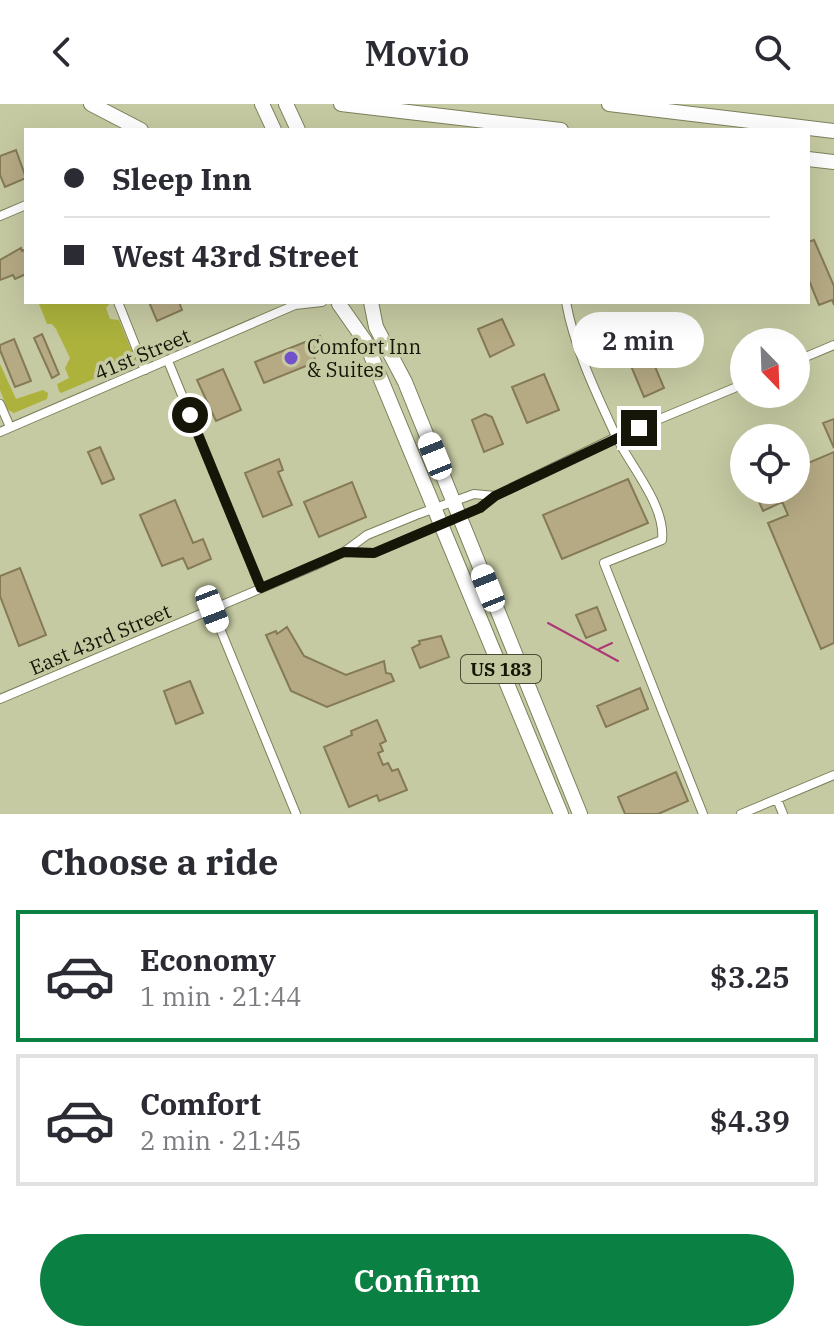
<!DOCTYPE html>
<html lang="en">
<head>
<meta charset="utf-8">
<style>
  :root { --surface:#fff; --page:#f7f7f7; --text:#2b2b33; --muted:#7c7c81; --line:#e1e1e2; --accent:#0b8043 }
  body { margin:0; font-family:"IBM Plex Serif",serif; background:var(--page); color:var(--text); height:100vh; display:flex; flex-direction:column; font-size:30px; white-space:nowrap }
  * { box-sizing:border-box; margin:0 }
  p { font-size:26px; color:var(--muted) }
  .icon { flex:none; width:44px; height:44px; fill:none; stroke:currentColor; stroke-width:2; stroke-linecap:round; stroke-linejoin:round }
  .map { position:relative; height:710px; overflow:hidden }
  .panel { display:flex; flex-direction:column; background:var(--surface); flex:1 }
  .panel>* { flex:none }
  .top-card { position:absolute; left:24px; top:24px; width:786px; height:176px; border-radius:0px; box-shadow:0 8px 32px #0002; display:grid; align-content:center; height:176px; padding:0 40px; background:var(--surface) }
  .needle { width:52px; rotate:157deg }
  .buttons { position:absolute; left:730px; top:224px; display:grid; gap:16px }
  .buttons a { display:grid; place-items:center; width:80px; height:80px; border-radius:50%; background:var(--surface); box-shadow:0 8px 32px #0002; font-size:40px }
  .end { position:absolute; width:36px; height:36px; margin:-18px; border:10px solid #151607; background:#fff; box-shadow:0 0 0 4px #fff }
  .from { border-radius:50% }
  .bubble { position:absolute; height:56px; border-radius:28px; background:var(--surface); box-shadow:0 8px 32px #0002; font-size:26px; font-weight:600; line-height:56px; text-align:center }
  .car { position:absolute; width:24px; height:48px; margin:-24px -12px; border-radius:10px; box-shadow:0 0 6px 2px #0007; background:linear-gradient(#fff 24%,#345 0 40%,#fff 0 76%,#345 0 86%,#fff 0) }
  .top-card b { display:flex; align-items:center; gap:28px; height:76px; font-size:30px }
  .top-card b+b { border-top:2px solid var(--line) }
  .top-card i { width:20px; height:20px; background:var(--text) }
  ul { padding:0; list-style:none }
  li { display:flex; align-items:center; gap:24px; height:132px; margin:0 16px 12px; padding:0 24px; border:4px solid var(--line); border-radius:0px }
  li div { flex:1 }
  li b { display:block; font-size:30px }
  li em { font-style:normal; font-weight:600 }
  li.on { border-color:var(--accent) }
  li>.icon { width:72px; height:72px; stroke-width:1.5 }
  h2 { padding:0 40px; font-size:36px; line-height:96px }
  .cta { display:flex; gap:16px; margin-top:auto; padding:16px 40px }
  .cta a { flex:1; height:92px; border-radius:48px; background:var(--accent); color:#fff; font-size:32px; font-weight:600; line-height:92px; text-align:center }
  header { display:flex; justify-content:space-between; align-items:center; height:104px; padding:0 40px; background:var(--surface); font-size:36px; font-weight:600 }
  .map>svg:first-child { display:block }
</style>
</head>
<body>
<header><svg class="icon" aria-label="back" viewBox="0 0 24 24"><path d="M15 5l-7 7 7 7"/></svg>Movio<svg class="icon" aria-label="search" viewBox="0 0 24 24"><circle cx="10" cy="10" r="6"/><path d="M15 15l6 6"/></svg></header>
<div class="map">
<svg width="834" height="710" viewBox="0 0 834 710">
  <rect width="100%" height="100%" fill="#c6caa2"/>
  <path fill="#acb23c" d="M 42,198 L 111,198 L 106,204 L 110,215 L 119,216 L 135,255 L 134,258 L 61,289 L 59,287 L 57,280 L 69,274 L 65,264 L 70,254 L 56,225 L 52,220 L 47,220 L 39,200 Z
    M 0,260 L 16,295 L 43,286 L 48,289 L 47,295 L 14,309 L 8,306 L 0,286 Z"/>
  <g fill="none" stroke-linecap="round" stroke-linejoin="round">
    <path stroke="#ae3875" stroke-width="2" d="M 548,519 L 618,557
      M 599,545 L 612,539"/>
  </g>
  <path fill="#b6aa84" stroke="#857a56" stroke-width="2" d="M 16,46 L 26,74 L 5,83 L 0,71 L 0,52 Z
    M 814,136 L 834,182 L 834,201 L 832,196 L 819,201 L 808,174 L 808,138 Z
    M 21,144 L 22,147 L 26,145 L 26,170 L 15,175 L 13,171 L 0,176 L 0,156 Z
    M 149,198 L 179,198 L 182,206 L 157,217 Z
    M 502,215 L 514,241 L 490,253 L 478,225 Z
    M 638,222 L 664,284 L 644,293 L 618,231 Z
    M 42,230 L 59,270 L 52,274 L 34,234 Z
    M 320,232 L 325,245 L 313,250 L 316,258 L 264,279 L 255,258 Z
    M 14,235 L 31,277 L 15,283 L 0,246 L 0,241 Z
    M 223,265 L 241,306 L 216,317 L 197,276 Z
    M 544,270 L 559,306 L 527,319 L 512,283 Z
    M 485,310 L 492,313 L 503,340 L 484,348 L 472,316 Z
    M 834,315 L 834,344 L 823,319 Z
    M 796,337 L 806,360 L 834,348 L 834,539 L 821,545 L 768,419 L 788,411 L 777,386 L 796,386 Z
    M 100,343 L 114,375 L 102,380 L 88,348 Z
    M 279,355 L 283,366 L 278,368 L 292,401 L 263,413 L 245,369 Z
    M 628,375 L 648,419 L 562,455 L 543,411 Z
    M 352,378 L 366,413 L 319,433 L 304,398 Z
    M 754,386 L 777,386 L 782,398 L 763,407 Z
    M 175,396 L 193,439 L 203,435 L 211,455 L 188,465 L 183,454 L 162,462 L 140,411 Z
    M 20,464 L 46,531 L 19,542 L 0,492 L 0,472 Z
    M 597,503 L 606,526 L 586,534 L 576,511 Z
    M 287,523 L 304,552 L 346,571 L 384,557 L 386,569 L 391,570 L 394,577 L 327,603 L 291,587 L 266,531 L 276,527 L 277,530 Z
    M 441,532 L 449,553 L 420,564 L 412,544 L 420,540 L 419,537 Z
    M 190,577 L 203,609 L 176,620 L 164,587 Z
    M 640,584 L 648,605 L 606,623 L 597,602 Z
    M 377,616 L 386,637 L 380,640 L 383,647 L 378,649 L 383,661 L 388,659 L 392,667 L 398,665 L 407,686 L 379,697 L 377,691 L 349,703 L 324,643 L 352,631 L 351,627 Z
    M 676,668 L 688,697 L 658,710 L 625,710 L 618,693 Z"/>
  <g fill="none" stroke-linecap="round" stroke-linejoin="round">
    <g stroke="#7d805b" stroke-width="10">
      <path id="street" d="M 0,112 L 26,101
        M 118,198 L 145,266
        M 566,198 C 574,243 596,289 615,330 C 629,361 666,401 662,436 L 604,459 L 703,710
        M 168,257 L 261,484
        M 796,257 L 834,241
        M 0,300 L 10,323
        M 0,328 L 295,201 L 322,198
        M 344,448 L 374,449 L 480,404 L 495,392 L 616,333 L 744,280
        M 212,505 L 296,710
        M 0,595 L 314,462 L 344,448 L 367,431 L 416,411 L 474,390 L 495,392
        M 777,695 L 783,710
        M 741,710 L 834,671"/>
    </g>
    <g stroke="#7d805b" stroke-width="16">
      <path id="highway" d="M 91,0 L 141,26
        M 262,0 L 274,26
        M 286,0 L 298,26
        M 341,0 L 561,26
        M 609,0 L 834,27
        M 808,55 L 834,58
        M 371,198 L 376,223 L 405,278 L 580,710
        M 339,200 L 365,237 L 561,710"/>
    </g>
    <use href="#street" stroke="#fff" stroke-width="8"/>
    <use href="#highway" stroke="#fff" stroke-width="14"/>
  </g>
  <g fill="none" stroke-linecap="round" stroke-linejoin="round">
    <path stroke="#151607" stroke-width="10" d="M 190,311 L 261,484 L 344,448 L 374,449 L 480,404 L 495,392 L 639,324"/>
  </g>
  <circle fill="#7351ca" stroke="#c6caa2" stroke-width="3" cx="291" cy="254" r="8"/>
  <g text-anchor="middle" dominant-baseline="central" stroke-width="7" stroke-linejoin="round" paint-order="stroke">
    <rect fill="#c6caa2" stroke="#4a4c36" stroke-width="2" x="461" y="551" width="80" height="28" rx="6"/>
    <g font-size="18" font-weight="bold" fill="#151607">
      <text x="501" y="565">US 183</text>
    </g>
    <g font-size="20" fill="#151607" stroke="#c6caa2" text-anchor="start">
      <text x="307" y="242">Comfort Inn<tspan x="307" dy="23">&amp; Suites</tspan></text>
    </g>
    <g font-size="20" fill="#151607" stroke="#c6caa2">
      <text transform="translate(142 250) rotate(-23)">41st Street</text>
      <text transform="translate(100 535) rotate(-23)">East 43rd Street</text>
    </g>
  </g>
</svg>
<div class="buttons">
<a><svg class="needle" viewBox="-14 -14 28 28"><path d="M0-13l5 13h-10z" fill="#e53935"/><path d="M0 13l5-13h-10z" fill="#7c7c81"/></svg></a>
<a><svg class="icon" aria-label="locate" viewBox="0 0 24 24"><circle cx="12" cy="12" r="6"/><path d="M12 2v4M12 18v4M2 12h4M18 12h4"/></svg></a>
</div>
<i class="end from" style="left:190px;top:311px"></i>
<i class="end" style="left:639px;top:324px"></i>
<div class="bubble" style="left:572px;top:208px;width:132px">2 min</div>
<i class="car" style="left:435px;top:352px;rotate:338deg"></i>
<i class="car" style="left:488px;top:484px;rotate:338deg"></i>
<i class="car" style="left:212px;top:505px;rotate:159deg"></i>
<div class="top-card">
<b><i class="from"></i>Sleep Inn</b>
<b><i></i>West 43rd Street</b>
</div>
</div>
<section class="panel">
<h2>Choose a ride</h2>
<ul>
<li class="on"><svg class="icon" aria-label="car" viewBox="0 0 24 24"><path d="M5 17H2v-5l4-1 3-4h7l3 4 3 1v5h-3M9 17h6M6 11h13"/><circle cx="7" cy="17" r="2"/><circle cx="17" cy="17" r="2"/></svg><div><b>Economy</b><p>1 min · 21:44</p></div><em>$3.25</em></li>
<li><svg class="icon" aria-label="car" viewBox="0 0 24 24"><path d="M5 17H2v-5l4-1 3-4h7l3 4 3 1v5h-3M9 17h6M6 11h13"/><circle cx="7" cy="17" r="2"/><circle cx="17" cy="17" r="2"/></svg><div><b>Comfort</b><p>2 min · 21:45</p></div><em>$4.39</em></li>
</ul>
<div class="cta"><a>Confirm</a></div>
</section>
</body>
</html>
